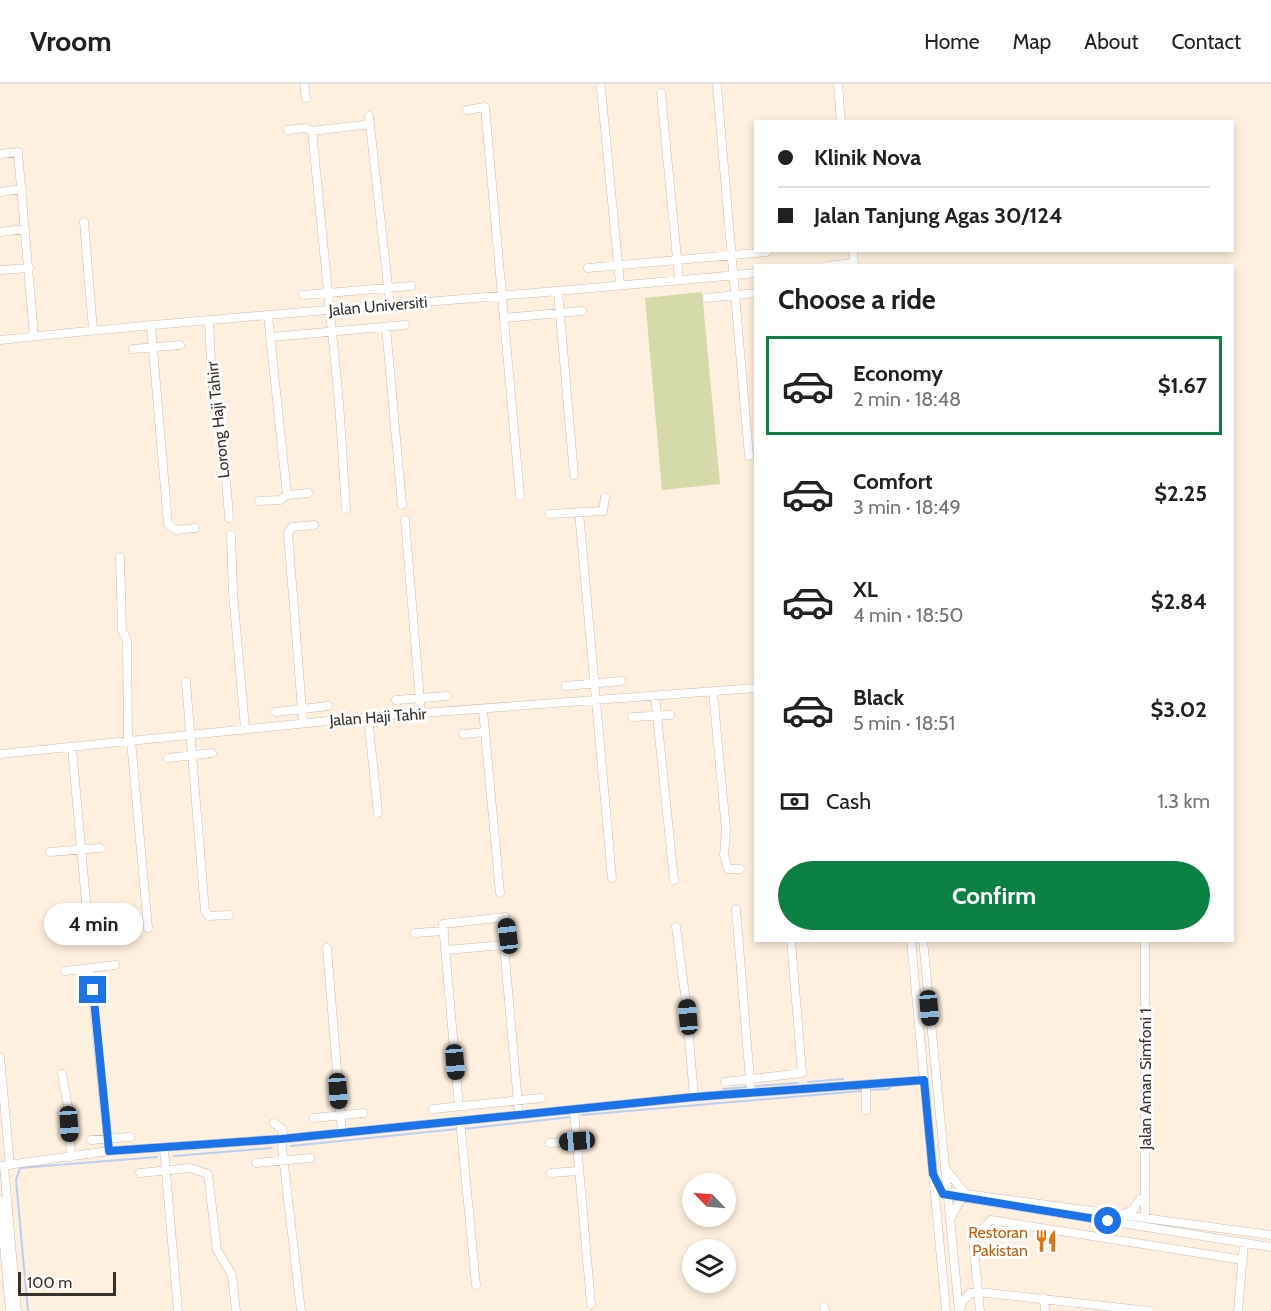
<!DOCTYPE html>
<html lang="en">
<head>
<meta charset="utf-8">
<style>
  :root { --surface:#fff; --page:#f6f6f6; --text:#202124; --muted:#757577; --line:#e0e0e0; --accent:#0b8043 }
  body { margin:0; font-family:Cabin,sans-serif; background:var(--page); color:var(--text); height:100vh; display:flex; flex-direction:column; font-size:22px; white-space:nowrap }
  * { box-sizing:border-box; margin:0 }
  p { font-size:20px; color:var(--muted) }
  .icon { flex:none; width:33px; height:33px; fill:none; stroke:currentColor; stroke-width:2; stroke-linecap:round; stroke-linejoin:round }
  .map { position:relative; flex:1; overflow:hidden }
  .sheet { position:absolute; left:754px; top:180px; width:480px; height:678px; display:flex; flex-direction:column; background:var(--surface); border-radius:0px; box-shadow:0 3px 9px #0003 }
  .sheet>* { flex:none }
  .guide { position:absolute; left:754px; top:36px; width:480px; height:132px; border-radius:0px; box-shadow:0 3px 9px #0003; display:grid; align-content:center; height:132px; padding:0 24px; background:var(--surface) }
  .needle { width:39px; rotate:295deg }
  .fabs { position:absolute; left:682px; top:1089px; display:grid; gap:12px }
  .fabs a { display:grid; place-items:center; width:54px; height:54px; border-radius:50%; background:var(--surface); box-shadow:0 3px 9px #0003; font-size:30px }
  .scale { position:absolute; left:18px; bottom:15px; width:98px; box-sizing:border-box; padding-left:6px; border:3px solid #38322c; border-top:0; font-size:16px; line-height:21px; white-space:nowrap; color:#38322c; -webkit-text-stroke:4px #fff; paint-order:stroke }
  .end { position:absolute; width:27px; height:27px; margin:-14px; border:8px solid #1a73e8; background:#fff; box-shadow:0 0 0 3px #fff }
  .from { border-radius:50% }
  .bubble { position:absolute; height:42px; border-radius:21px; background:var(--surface); box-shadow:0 3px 9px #0003; font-size:20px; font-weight:800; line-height:42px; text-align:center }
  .car { position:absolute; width:18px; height:36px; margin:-18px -9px; border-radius:8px; box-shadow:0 0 4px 2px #0007; background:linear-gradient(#222 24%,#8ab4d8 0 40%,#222 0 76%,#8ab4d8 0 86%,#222 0) }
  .guide b { display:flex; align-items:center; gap:21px; height:57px; font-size:22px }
  .guide b+b { border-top:2px solid var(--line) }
  .guide i { width:15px; height:15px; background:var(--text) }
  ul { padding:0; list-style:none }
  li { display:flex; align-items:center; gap:18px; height:99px; margin:0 12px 9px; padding:0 12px; border:3px solid transparent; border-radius:0px }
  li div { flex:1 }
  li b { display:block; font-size:22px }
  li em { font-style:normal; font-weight:800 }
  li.on { border-color:var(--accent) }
  li>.icon { width:54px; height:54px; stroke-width:1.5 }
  h2 { padding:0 24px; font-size:27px; line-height:72px }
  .pay { display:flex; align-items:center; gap:15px; height:66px; padding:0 24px; font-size:22px }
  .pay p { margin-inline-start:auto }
  .button { display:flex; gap:12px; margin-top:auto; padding:12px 24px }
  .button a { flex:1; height:69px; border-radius:36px; background:var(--accent); color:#fff; font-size:24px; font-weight:800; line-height:69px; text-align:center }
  header { display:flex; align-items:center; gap:36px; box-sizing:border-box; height:84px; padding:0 30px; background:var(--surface); border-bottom:2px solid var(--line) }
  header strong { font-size:28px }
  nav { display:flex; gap:33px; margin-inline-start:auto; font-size:21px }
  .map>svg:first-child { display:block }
</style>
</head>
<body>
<header>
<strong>Vroom</strong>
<nav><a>Home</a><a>Map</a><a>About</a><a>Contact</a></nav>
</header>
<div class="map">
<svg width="1271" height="1227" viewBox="0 0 1271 1227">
  <rect width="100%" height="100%" fill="#feefde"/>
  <path fill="#d5daaa" d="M 702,208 L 720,400 L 662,406 L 645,214 Z"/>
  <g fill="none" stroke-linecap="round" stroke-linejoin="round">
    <path stroke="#b9cff6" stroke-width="2" d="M 808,998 L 843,995
      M 756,1002 L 798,999
      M 723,1005 L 746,1003
      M 871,1006 L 888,1005 L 893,1001
      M 582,1031 L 861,1007
      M 463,1045 L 571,1033
      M 291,1062 L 457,1045
      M 174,1072 L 272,1064
      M 28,1227 L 16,1096 L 20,1084 L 157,1073"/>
    <g stroke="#ccbdad" stroke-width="9">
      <path id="minor" d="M 304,0 L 306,14
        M 838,0 L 841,38
        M 717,2 L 749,372
        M 601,4 L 620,200
        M 661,9 L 679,195
        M 467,26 L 485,23 L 520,412
        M 369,32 L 390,220
        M 288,46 L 306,44 L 312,47 L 339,318 L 346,425
        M 312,47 L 370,40
        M 0,70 L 18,68 L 34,252
        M 0,108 L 22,105
        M 84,138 L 93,246
        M 0,148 L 25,145
        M 853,166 L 854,182
        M 827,182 L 854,179
        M 588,184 L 767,168
        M 0,186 L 29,184
        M 558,208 L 574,391
        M 303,211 L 411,202
        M 707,214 L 756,209
        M 504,234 L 582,227
        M 209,237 L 212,299 L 222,341 L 229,434
        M 151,242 L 168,440 L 176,446 L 195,444
        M 386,243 L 402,421
        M 272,253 L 405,241
        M 0,256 C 252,229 504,214 756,189
        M 133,265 L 180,261
        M 287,411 L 308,409
        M 259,417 L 280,416 L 287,411 L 268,232
        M 579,428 L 612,794
        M 550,430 L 603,427 L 605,413
        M 405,436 L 421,629
        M 231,451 L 233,509 L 245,644
        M 120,473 L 122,546 L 127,557 L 128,657
        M 186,598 L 205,827 L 209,832 L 229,831
        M 566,602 L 621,597
        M 713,608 L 726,746 L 724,771 L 728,785 L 740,785
        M 655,612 L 674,796
        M 396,616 L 447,612
        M 483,626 L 500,809
        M 276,628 L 328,622
        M 368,633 L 378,729
        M 632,633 L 670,631
        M 303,639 L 288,449 L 292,443 L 314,441
        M 463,650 L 485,648
        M 131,656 L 148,844
        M 72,664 L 88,840 L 90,843 L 111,842
        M 0,670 L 368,633 L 756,604
        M 168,674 L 212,669
        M 50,768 L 100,764
        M 736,825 L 751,1008
        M 676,843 L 686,918 L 694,1013
        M 415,849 L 444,847
        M 911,856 L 946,1227
        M 923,856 L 959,1227
        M 327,864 L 342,1048
        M 446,866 L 504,861 L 519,1031
        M 90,885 L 109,1067
        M 65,887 L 115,881
        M 0,973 L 10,1081
        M 62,990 L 68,1023 L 71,1073
        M 725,998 L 802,989 L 791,856
        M 866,1000 L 866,1026
        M 459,1022 L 443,840 L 505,833 L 508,852 L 504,858
        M 433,1025 L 541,1014
        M 574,1027 L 591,1220
        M 314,1034 L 363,1029
        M 460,1036 L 476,1201
        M 274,1039 L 282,1045 L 284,1055
        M 281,1055 L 301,1227
        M 91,1056 L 130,1053
        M 550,1059 L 577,1057
        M 164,1065 L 178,1227
        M 256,1079 L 310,1074
        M 0,1082 L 109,1067 L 281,1055 L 694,1013 L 924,996
        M 4,1082 L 17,1227
        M 945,1084 L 963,1107
        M 140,1089 L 190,1084 L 208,1090 L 217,1166 L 232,1191 L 236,1227
        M 551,1089 L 578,1087
        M 935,1095 L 943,1110 L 947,1111 L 1271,1163
        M 951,1108 L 1271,1151
        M 0,1116 L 10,1227
        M 1123,1130 L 1133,1126 L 1140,1115
        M 1145,1134 L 1145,856
        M 950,1135 L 962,1113
        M 1044,1214 L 1045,1227
        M 824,1223 L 825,1227
        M 960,1226 L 962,1218 L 970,1209 L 979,1208 L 1149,1227
        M 980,1227 L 973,1155 L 991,1136 L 1243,1176
        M 1238,1227 L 1244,1159"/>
    </g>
    <use href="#minor" stroke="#fff" stroke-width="8"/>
  </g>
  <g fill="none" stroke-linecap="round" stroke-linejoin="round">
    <path stroke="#1a73e8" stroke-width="8" d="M 93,906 L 109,1067 L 281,1055 L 694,1013 L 924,996 L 933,1090 L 943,1110 L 1108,1137"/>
  </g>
  <defs>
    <g id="restaurant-bare" transform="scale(1.8)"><path d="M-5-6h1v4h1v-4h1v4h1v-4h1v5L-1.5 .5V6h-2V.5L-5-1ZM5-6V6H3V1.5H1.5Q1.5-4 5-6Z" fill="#e8710a" stroke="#fff" stroke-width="2.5" paint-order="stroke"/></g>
  </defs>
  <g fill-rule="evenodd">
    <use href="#restaurant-bare" x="1046" y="1157"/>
  </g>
  <g text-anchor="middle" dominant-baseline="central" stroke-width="6" stroke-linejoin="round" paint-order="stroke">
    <g font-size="16" fill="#38322c" stroke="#fff">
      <text transform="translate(378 222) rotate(-5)">Jalan Universiti</text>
      <text transform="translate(218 336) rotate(-96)">Lorong Haji Tahirr</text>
      <text transform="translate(378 633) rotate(-4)">Jalan Haji Tahir</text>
      <text transform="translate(1145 995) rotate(-90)">Jalan Aman Simfoni 1</text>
    </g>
    <g font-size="16" fill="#c56008" stroke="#fff" text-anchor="end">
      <text x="1028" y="1148">Restoran<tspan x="1028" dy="18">Pakistan</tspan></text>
    </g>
  </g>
</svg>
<div class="fabs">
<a><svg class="needle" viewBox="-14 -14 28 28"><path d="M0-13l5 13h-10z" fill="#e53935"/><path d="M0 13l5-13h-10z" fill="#757577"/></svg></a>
<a><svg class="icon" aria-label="layers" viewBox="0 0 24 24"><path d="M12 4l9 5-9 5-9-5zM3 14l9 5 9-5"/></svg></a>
</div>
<div class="scale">100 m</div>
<i class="end from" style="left:1108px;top:1137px"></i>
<i class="end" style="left:93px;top:906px"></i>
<div class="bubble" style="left:44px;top:819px;width:99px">4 min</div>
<i class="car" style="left:508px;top:852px;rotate:353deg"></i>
<i class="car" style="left:929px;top:924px;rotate:175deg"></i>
<i class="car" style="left:688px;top:933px;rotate:355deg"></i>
<i class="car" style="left:455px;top:978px;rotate:175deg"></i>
<i class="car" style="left:338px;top:1007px;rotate:176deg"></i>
<i class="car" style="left:69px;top:1040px;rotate:176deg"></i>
<i class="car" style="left:577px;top:1057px;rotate:266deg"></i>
<div class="guide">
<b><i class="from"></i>Klinik Nova</b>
<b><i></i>Jalan Tanjung Agas 30/124</b>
</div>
<section class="sheet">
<h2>Choose a ride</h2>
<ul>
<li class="on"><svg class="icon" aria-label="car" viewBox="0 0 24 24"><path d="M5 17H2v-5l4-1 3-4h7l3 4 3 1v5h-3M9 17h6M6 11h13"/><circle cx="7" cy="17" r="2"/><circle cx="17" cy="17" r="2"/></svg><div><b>Economy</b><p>2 min · 18:48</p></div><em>$1.67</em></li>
<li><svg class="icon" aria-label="car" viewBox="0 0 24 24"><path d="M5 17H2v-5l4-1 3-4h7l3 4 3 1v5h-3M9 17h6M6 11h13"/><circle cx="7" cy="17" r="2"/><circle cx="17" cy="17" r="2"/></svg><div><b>Comfort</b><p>3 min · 18:49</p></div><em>$2.25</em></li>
<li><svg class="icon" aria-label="car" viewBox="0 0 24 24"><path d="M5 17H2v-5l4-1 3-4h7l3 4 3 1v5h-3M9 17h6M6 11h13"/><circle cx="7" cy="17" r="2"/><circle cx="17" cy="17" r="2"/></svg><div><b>XL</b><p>4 min · 18:50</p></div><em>$2.84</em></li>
<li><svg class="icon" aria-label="car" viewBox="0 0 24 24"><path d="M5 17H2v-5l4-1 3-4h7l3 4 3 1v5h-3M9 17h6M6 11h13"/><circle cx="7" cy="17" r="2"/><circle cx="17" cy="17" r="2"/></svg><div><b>Black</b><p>5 min · 18:51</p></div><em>$3.02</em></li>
</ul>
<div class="pay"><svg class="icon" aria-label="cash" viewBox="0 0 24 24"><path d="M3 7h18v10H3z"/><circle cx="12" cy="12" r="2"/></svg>Cash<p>1.3 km</p></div>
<div class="button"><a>Confirm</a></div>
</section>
</div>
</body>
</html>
